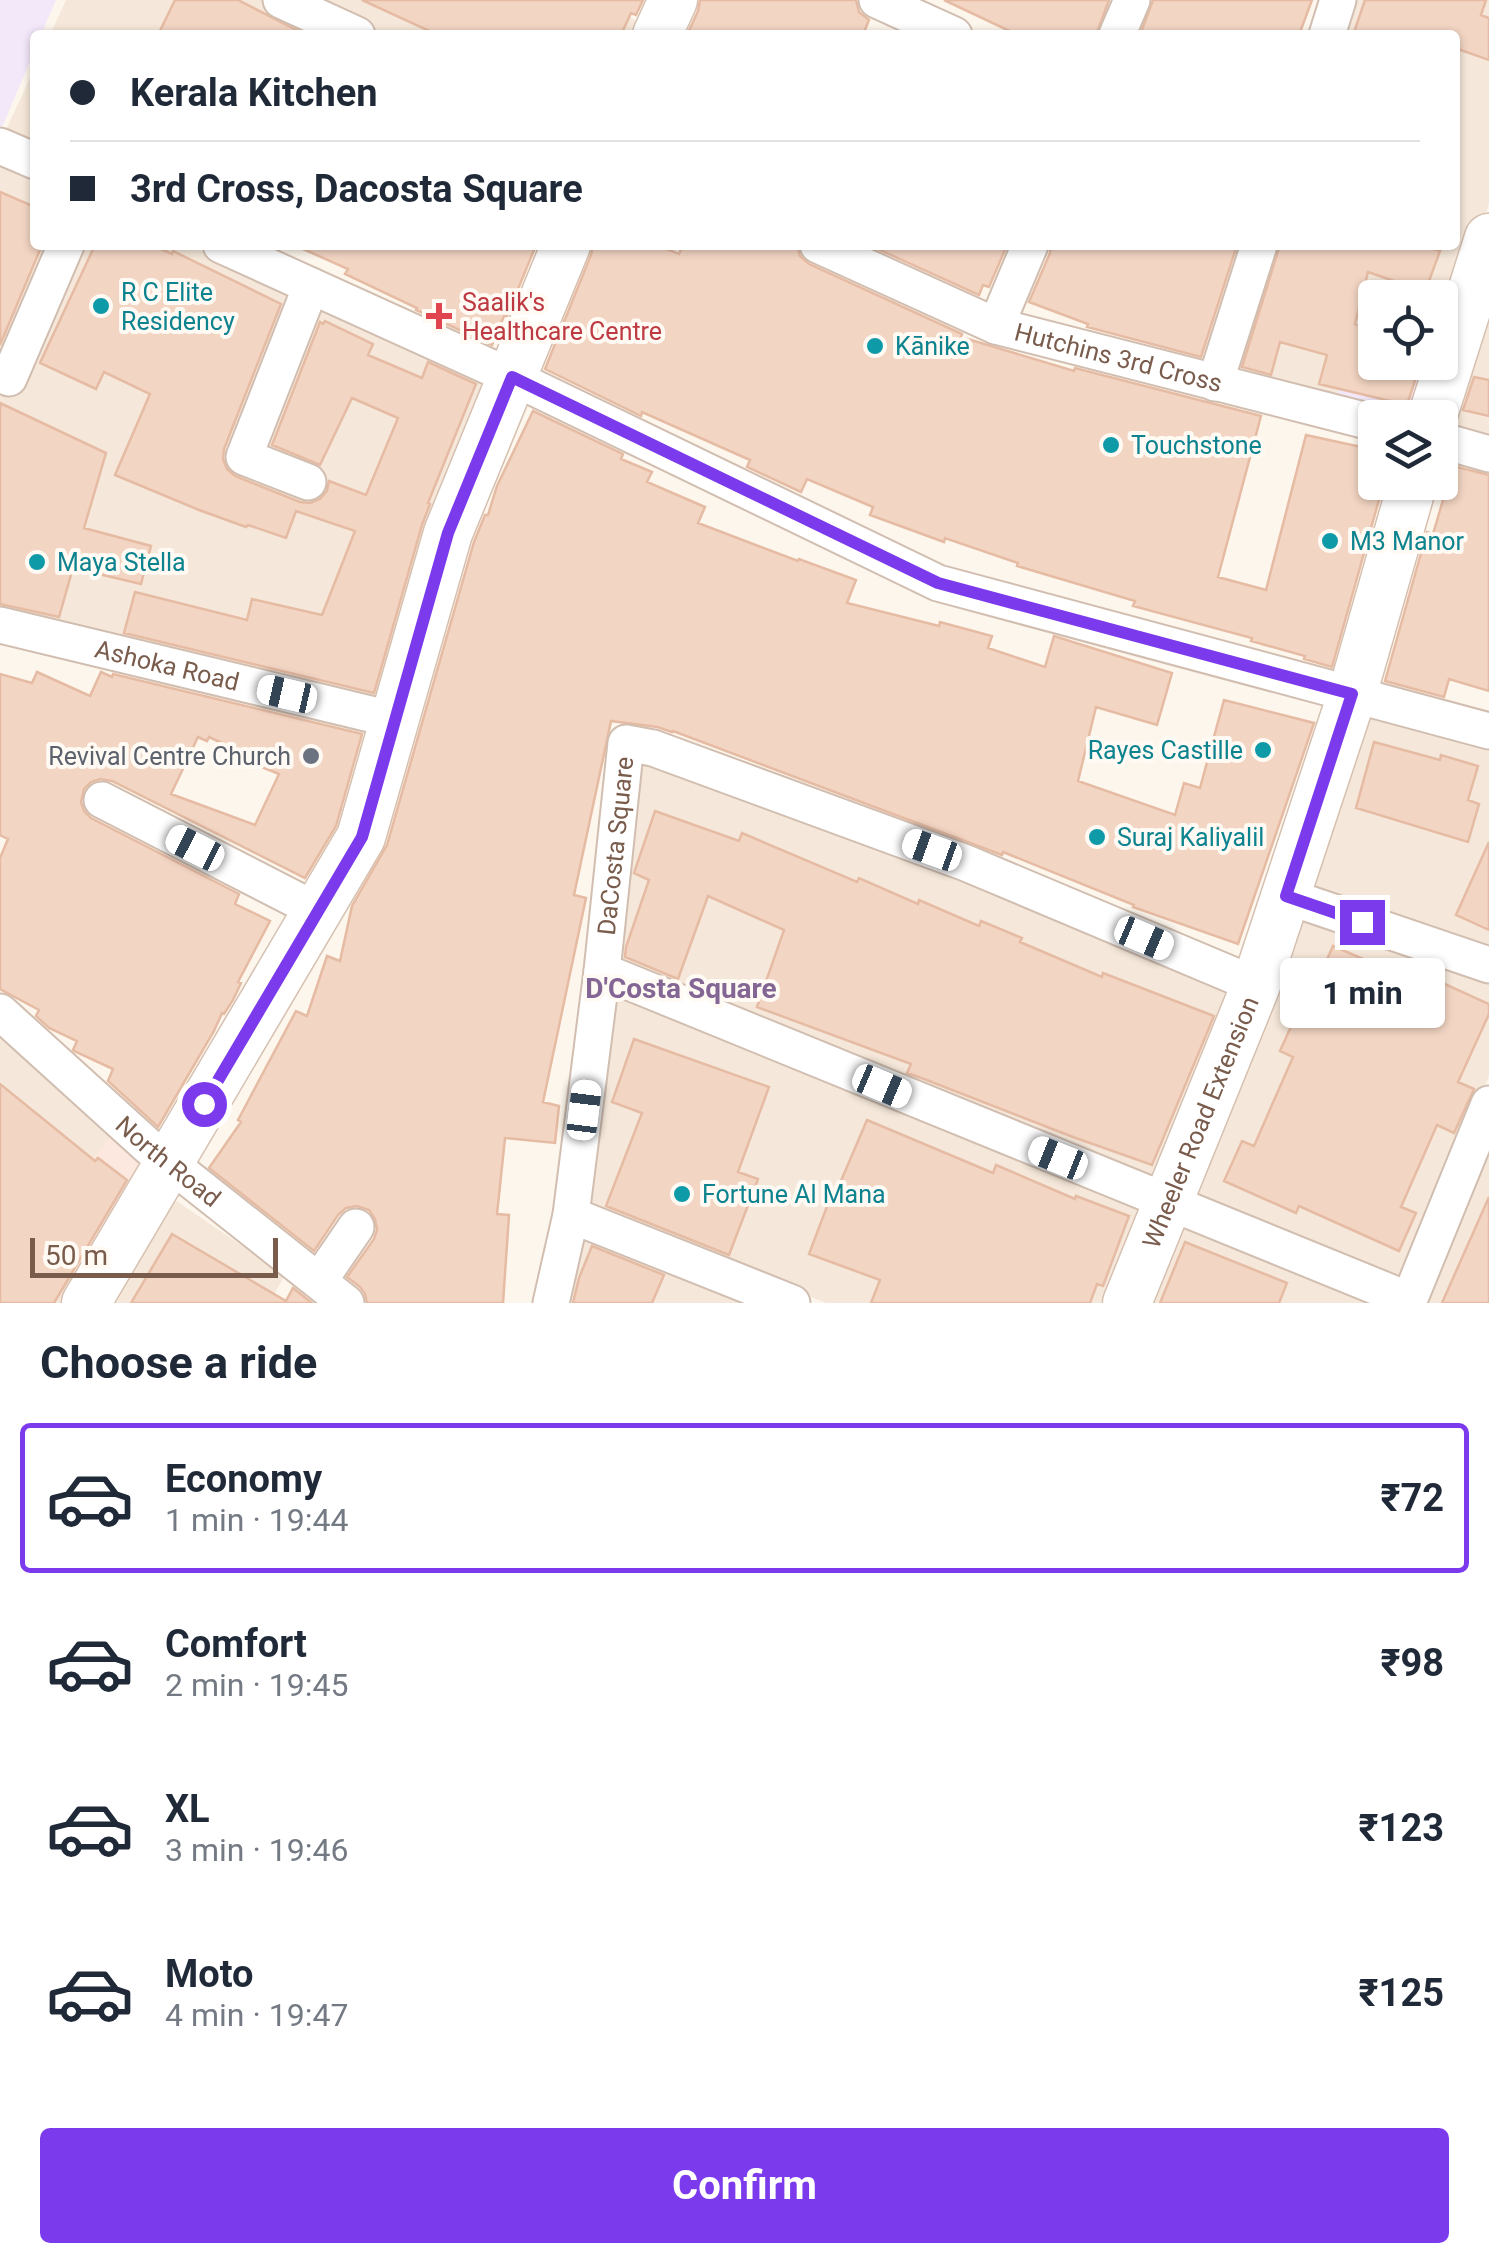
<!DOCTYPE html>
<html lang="en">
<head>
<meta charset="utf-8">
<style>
  :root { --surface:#fff; --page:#f2f2f3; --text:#1f2937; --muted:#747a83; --line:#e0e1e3; --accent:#7c3aed }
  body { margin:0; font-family:Roboto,sans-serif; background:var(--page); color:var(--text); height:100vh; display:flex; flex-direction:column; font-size:38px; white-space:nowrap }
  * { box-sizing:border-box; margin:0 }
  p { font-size:32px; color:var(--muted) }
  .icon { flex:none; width:55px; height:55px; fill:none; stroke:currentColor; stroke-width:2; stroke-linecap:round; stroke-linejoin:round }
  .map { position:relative; height:1303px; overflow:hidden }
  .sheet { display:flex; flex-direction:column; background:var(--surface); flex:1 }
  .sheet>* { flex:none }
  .banner { position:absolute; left:30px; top:30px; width:1430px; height:220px; border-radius:10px; box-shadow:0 2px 8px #0004; display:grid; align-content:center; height:220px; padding:0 40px; background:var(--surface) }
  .tools { position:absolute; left:1358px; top:280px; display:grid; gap:20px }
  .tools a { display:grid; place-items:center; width:100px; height:100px; border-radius:10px; background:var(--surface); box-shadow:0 2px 8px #0004; font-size:50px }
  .scale { position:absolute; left:30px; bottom:25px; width:248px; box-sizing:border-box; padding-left:10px; border:5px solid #7a5c4d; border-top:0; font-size:28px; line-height:35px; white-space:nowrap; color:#7a5c4d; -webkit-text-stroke:8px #fffaf3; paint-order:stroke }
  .end { position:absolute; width:45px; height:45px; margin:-22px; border:12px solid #7c3aed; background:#fff; box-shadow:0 0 0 5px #fff }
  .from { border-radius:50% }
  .bubble { position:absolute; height:70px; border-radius:10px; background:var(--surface); box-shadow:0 2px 8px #0004; font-size:32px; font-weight:700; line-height:70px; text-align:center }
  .car { position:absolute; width:30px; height:60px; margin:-30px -15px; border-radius:12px; box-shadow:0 0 8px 2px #0007; background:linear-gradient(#fff 24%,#345 0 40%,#fff 0 76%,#345 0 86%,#fff 0) }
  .banner b { display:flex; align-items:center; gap:35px; height:95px; font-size:38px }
  .banner b+b { border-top:2px solid var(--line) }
  .banner i { width:25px; height:25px; background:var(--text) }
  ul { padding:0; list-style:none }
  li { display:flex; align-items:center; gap:30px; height:150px; margin:0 20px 15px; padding:0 20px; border:5px solid transparent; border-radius:10px }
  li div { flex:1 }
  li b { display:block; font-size:38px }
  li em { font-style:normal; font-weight:700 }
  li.current { border-color:var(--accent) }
  li>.icon { width:90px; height:90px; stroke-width:1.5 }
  h2 { padding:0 40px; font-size:45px; line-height:120px }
  .primary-button { display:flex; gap:20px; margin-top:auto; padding:20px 40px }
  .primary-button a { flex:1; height:115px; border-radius:10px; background:var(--accent); color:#fff; font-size:40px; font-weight:700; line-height:115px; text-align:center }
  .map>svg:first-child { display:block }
</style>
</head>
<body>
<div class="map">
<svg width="1489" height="1303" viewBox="0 0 1489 1303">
  <rect width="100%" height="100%" fill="#fdf6ec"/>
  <path fill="#f5e8da" d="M 66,0 L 264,0 L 341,35 L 50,35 Z
    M 312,0 L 592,0 L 650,27 L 646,35 L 386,35 Z
    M 1342,0 L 1489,0 L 1489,204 L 1446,326 L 1440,324 L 1440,298 L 1375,298 L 1375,308 L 1362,305 L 1335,403 L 1225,374 L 1265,245 L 1455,245 L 1455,35 L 1331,35 Z
    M 35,67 L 35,146 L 5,132 Z
    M 0,164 L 35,179 L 35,245 L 187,245 L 504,383 L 389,714 L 0,620 Z
    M 1489,296 L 1489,444 L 1453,433 Z
    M 1354,703 L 1489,739 L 1489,955 L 1302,889 Z
    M 641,755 L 1243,994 L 1161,1185 L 611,964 Z
    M 1293,908 L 1489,979 L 1489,1076 L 1406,1291 L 1178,1200 Z
    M 609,993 L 1150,1208 L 1112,1303 L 826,1303 L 582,1204 Z
    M 0,1022 L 115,1129 L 87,1285 L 76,1303 L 0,1303 Z
    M 1489,1137 L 1489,1303 L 1417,1303 Z
    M 175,1200 L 285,1275 L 269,1303 L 116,1303 Z
    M 1172,1212 L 1386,1303 L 1134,1303 Z
    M 578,1223 L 776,1303 L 560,1303 Z"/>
  <path fill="#fde8e0" d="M 115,1129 L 159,1168 L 87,1285 L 32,1246 Z"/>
  <path fill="#f3e8fa" d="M 0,0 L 56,0 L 41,35 L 35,35 L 35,50 L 0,132 Z
    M 1362,305 L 1375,308 L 1375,362 L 1436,363 L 1420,417 L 1398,417 L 1335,403 Z"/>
  <path fill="#f3d5c3" stroke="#e6bba3" stroke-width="2.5" fill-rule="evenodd" d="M 175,0 L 238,0 L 306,35 L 158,35 Z
    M 362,0 L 643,0 L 636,15 L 631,13 L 621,35 L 438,35 Z
    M 700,0 L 856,0 L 859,12 L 869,20 L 863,35 L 687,35 L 698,11 Z
    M 944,0 L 1109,0 L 1096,35 L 1018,35 Z
    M 1153,0 L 1312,0 L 1299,35 L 1140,35 Z
    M 1365,0 L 1486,0 L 1481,15 L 1489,18 L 1489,60 L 1455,48 L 1455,35 L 1353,35 Z
    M 0,192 L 35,207 L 35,245 L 42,245 L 0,345 Z
    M 95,245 L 152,245 L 172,254 L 173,251 L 281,304 L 224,449 L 223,459 L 227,469 L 235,476 L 300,502 L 310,503 L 320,499 L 327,491 L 329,481 L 366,495 L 398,418 L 352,398 L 320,465 L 272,445 L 320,322 L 323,324 L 325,321 L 373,344 L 368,355 L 422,378 L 428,362 L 476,384 L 428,503 L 430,504 L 422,525 L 374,693 L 124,633 L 135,592 L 247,620 L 252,599 L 322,615 L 355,531 L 296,511 L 286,538 L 248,525 L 246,527 L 199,510 L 115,475 L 150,394 L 104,372 L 96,389 L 40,363 Z
    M 294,245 L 536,245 L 507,316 L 504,316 L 492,345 L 416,310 L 417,308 L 345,274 L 348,269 Z
    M 593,245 L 657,245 L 679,254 L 683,245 L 797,245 L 800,256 L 809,264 L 962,334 L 961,337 L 1074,371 L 1075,368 L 1261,416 L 1218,577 L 1266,590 L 1306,435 L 1375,450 L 1375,482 L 1384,482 L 1332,667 L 1304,659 L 1305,656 L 1251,641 L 1252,638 L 1133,606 L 1135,601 L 1017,566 L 1018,563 L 945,538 L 944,542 L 870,515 L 873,507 L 807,479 L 801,492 L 747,467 L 750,460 L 642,412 L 641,416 L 545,369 L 591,255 Z
    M 869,245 L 1007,245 L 989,287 L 983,285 L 979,295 Z
    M 1051,245 L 1237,245 L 1201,357 L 1087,327 L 1088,324 L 1029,302 L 1050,253 Z
    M 1280,245 L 1423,245 L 1440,251 L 1425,292 L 1368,272 L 1355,324 L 1375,329 L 1375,362 L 1421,362 L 1407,405 L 1319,384 L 1327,355 L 1280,342 L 1271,375 L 1242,367 Z
    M 1474,377 L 1489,380 L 1489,416 L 1463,410 Z
    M 0,403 L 106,453 L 84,528 L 151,546 L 141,584 L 73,568 L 59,617 L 0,604 Z
    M 533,411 L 623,454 L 621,459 L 652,472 L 647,482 L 705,507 L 698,523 L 798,561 L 799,559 L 856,580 L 847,603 L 939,626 L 940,622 L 992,636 L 988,648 L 1045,667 L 1054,636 L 1172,673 L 1157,725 L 1096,707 L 1078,781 L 1175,815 L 1184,783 L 1200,788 L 1224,700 L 1314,723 L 1238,944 L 1133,907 L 1134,905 L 1003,852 L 1002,855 L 673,731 L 672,732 L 657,727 L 611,721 L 574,895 L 586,898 L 543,1102 L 559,1106 L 555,1143 L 505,1138 L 497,1214 L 509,1215 L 503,1303 L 367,1303 L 365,1294 L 360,1287 L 347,1277 L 374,1239 L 377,1230 L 375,1219 L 369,1210 L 357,1206 L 346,1208 L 338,1215 L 314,1251 L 209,1168 L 241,1122 L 238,1120 L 296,1011 L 307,1016 L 327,956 L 340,961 L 352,906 L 387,845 L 474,542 L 485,515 L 488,515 L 497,486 Z
    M 1453,466 L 1489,475 L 1489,691 L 1449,679 L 1444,697 L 1385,681 L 1427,532 L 1433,534 Z
    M 37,672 L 90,696 L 101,672 L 112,677 L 113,674 L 362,734 L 336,826 L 305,878 L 112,781 L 100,779 L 91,782 L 84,789 L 81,802 L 84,811 L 91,818 L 239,894 L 235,904 L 270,921 L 238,982 L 241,983 L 233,1000 L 224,1014 L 222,1013 L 214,1031 L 158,1127 L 108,1081 L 113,1069 L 76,1052 L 73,1050 L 77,1041 L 49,1028 L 36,1016 L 39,1010 L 0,989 L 0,858 L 8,839 L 0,835 L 0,674 L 32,683 ZM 198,737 L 207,741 L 209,737 L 254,758 L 252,763 L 279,774 L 255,825 L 171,794 Z
    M 1374,742 L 1440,760 L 1441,755 L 1478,766 L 1468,800 L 1479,804 L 1468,842 L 1356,808 Z
    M 655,811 L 739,841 L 742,833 L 857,882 L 859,878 L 918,904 L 919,900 L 979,926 L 981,921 L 1022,938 L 1020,942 L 1102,977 L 1103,973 L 1214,1016 L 1152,1165 L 1073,1137 L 924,1079 L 907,1073 L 911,1064 L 757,1007 L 784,930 L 708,896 L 678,979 L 625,957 L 626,947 L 649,880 L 634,873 Z
    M 1489,842 L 1489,930 L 1456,915 Z
    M 1333,946 L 1421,984 L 1425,975 L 1489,1004 L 1489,1014 L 1458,1082 L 1474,1089 L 1454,1133 L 1437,1125 L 1401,1207 L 1416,1213 L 1399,1251 L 1299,1206 L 1296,1213 L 1224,1181 L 1242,1141 L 1254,1146 L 1293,1057 L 1280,1051 L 1299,1009 L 1304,1011 Z
    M 634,1039 L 769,1087 L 738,1172 L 758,1179 L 729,1255 L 606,1206 L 642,1113 L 612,1102 Z
    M 0,1084 L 95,1161 L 98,1158 L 127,1180 L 54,1303 L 0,1303 Z
    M 867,1120 L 993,1173 L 996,1165 L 1075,1199 L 1076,1196 L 1129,1216 L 1103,1286 L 1097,1284 L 1090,1303 L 871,1303 L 880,1280 L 809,1254 L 829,1201 L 832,1202 Z
    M 1489,1197 L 1489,1303 L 1442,1303 Z
    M 172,1234 L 286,1301 L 293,1288 L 312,1303 L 131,1303 Z
    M 1185,1242 L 1287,1283 L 1279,1303 L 1160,1303 Z
    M 592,1246 L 664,1275 L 652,1303 L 573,1303 L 579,1278 Z"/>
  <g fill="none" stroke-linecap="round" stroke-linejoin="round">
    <g stroke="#d1beb0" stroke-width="39">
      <g id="street">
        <path d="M 281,0 L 357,35"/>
        <path d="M 877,0 L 954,35"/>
        <path d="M 1117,35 L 1132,0"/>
        <path d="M 1327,35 L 1338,0"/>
        <path d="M 0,146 L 35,161"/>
        <path d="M 221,245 L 512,377 L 938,583 L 1489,731"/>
        <path id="s1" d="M 818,245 L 996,326 L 1375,423"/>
        <path d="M 996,326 L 1030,245"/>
        <path d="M 9,378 L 66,245"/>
        <path d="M 1215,383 L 1259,245"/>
        <path d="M 1440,440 L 1489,454"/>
        <path d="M 308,482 L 244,457 L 311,286"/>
        <path id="s2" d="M 0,625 L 395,720"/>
        <path d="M 102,800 L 318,911"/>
        <path d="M 1286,896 L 1489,965"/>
        <path d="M 602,971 L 1409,1300"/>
        <path id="s3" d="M 0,1012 L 149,1147 L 346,1303"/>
        <path d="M 571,1215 L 792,1303"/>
        <path d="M 319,1281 L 356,1227"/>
        <path id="s4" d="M 551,1303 L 571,1215 L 602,971 L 626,743 L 653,748 L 966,863 L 1256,985"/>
        <path d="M 1408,1303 L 1489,1104"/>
      </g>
    </g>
    <g stroke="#d6c0b0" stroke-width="51">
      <g id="secondary">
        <path d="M 657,35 L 673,0"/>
        <path d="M 1432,418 L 1489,238"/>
        <path d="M 86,1303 L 361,837 L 448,533 L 566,245"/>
        <path id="s5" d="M 1127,1303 L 1256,985 L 1352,695 L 1413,482"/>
      </g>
    </g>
    <use href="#street" stroke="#fff" stroke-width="35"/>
    <use href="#secondary" stroke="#fff" stroke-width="48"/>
  </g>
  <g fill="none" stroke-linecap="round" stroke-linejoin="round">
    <path stroke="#7c3aed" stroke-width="12" d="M 204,1104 L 362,837 L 448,533 L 512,377 L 938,583 L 1352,694 L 1286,896 L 1362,922"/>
  </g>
  <g fill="#0f9aa8" stroke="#fffaf3" stroke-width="4">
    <circle cx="101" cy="306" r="10"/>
    <circle cx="875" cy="346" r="10"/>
    <circle cx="1111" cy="445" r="10"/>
    <circle cx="1330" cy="541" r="10"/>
    <circle cx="37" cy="562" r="10"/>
    <circle cx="1263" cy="750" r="10"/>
    <circle cx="1097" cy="837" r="10"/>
    <circle cx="682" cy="1194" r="10"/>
  </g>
  <path fill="#e0444e" stroke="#fffaf3" stroke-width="4" d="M434 301h10v10h10v10h-10v10h-10v-10h-10v-10h10z"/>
  <circle fill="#6b7280" stroke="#fffaf3" stroke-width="4" cx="311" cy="756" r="10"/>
  <g text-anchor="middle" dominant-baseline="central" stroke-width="8" stroke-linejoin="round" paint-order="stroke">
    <g font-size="25" fill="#0d838f" stroke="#fffaf3" text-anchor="start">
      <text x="121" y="292">R C Elite<tspan x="121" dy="29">Residency</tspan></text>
      <text x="895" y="346">Kānike</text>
      <text x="1131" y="445">Touchstone</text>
      <text x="1350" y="541">M3 Manor</text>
      <text x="57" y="562">Maya Stella</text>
      <text x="1243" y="750" text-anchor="end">Rayes Castille</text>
      <text x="1117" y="837">Suraj Kaliyalil</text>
      <text x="702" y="1194">Fortune Al Mana</text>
    </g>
    <g font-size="25" fill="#be3a42" stroke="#fffaf3" text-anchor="start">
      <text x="462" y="302">Saalik's<tspan x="462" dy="29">Healthcare Centre</tspan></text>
    </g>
    <g font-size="25" fill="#7a5c4d" stroke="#fffaf3">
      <text stroke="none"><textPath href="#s1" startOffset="322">Hutchins 3rd Cross</textPath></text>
      <text stroke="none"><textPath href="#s2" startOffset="172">Ashoka Road</textPath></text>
      <text stroke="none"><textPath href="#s4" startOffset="462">DaCosta Square</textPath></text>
      <text stroke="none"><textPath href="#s5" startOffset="195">Wheeler Road Extension</textPath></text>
      <text stroke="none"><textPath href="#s3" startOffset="225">North Road</textPath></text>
    </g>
    <g font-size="25" fill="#5b616d" stroke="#fffaf3" text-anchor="end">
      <text x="291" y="756">Revival Centre Church</text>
    </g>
    <g font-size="28" font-weight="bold" fill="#846695" stroke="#fffaf3">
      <text x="681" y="988">D'Costa Square</text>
    </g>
  </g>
</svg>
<div class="tools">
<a><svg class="icon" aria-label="locate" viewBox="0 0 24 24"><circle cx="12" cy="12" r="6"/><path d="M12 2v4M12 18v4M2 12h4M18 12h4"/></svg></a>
<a><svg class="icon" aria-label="layers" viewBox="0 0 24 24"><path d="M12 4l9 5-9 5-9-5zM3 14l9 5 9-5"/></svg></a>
</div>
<div class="scale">50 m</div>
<i class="end from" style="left:204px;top:1104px"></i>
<i class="end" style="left:1362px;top:922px"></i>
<div class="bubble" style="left:1280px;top:958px;width:165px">1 min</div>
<i class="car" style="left:287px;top:694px;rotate:283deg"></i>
<i class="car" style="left:195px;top:848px;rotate:297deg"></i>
<i class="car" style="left:932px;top:850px;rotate:290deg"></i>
<i class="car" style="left:1144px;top:938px;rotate:113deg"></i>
<i class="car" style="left:882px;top:1086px;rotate:113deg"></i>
<i class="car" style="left:584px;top:1110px;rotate:7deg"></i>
<i class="car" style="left:1058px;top:1158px;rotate:292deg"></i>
<div class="banner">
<b><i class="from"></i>Kerala Kitchen</b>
<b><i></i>3rd Cross, Dacosta Square</b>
</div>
</div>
<section class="sheet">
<h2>Choose a ride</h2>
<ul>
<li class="current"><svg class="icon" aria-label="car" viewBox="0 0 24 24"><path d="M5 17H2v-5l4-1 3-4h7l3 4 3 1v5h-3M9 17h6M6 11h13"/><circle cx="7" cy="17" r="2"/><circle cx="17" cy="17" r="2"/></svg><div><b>Economy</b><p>1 min · 19:44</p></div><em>₹72</em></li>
<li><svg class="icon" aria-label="car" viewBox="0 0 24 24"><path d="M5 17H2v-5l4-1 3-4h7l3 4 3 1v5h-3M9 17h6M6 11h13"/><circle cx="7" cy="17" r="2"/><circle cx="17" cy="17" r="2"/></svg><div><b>Comfort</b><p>2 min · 19:45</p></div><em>₹98</em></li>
<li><svg class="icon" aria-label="car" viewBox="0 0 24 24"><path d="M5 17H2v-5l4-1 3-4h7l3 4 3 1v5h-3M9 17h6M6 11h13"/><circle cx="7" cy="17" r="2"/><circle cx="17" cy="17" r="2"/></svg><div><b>XL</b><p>3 min · 19:46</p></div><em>₹123</em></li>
<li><svg class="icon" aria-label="car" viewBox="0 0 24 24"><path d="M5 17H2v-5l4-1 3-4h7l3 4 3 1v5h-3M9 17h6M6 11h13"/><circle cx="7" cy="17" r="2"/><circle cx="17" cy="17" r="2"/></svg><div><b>Moto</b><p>4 min · 19:47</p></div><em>₹125</em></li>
</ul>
<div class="primary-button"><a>Confirm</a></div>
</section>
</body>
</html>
